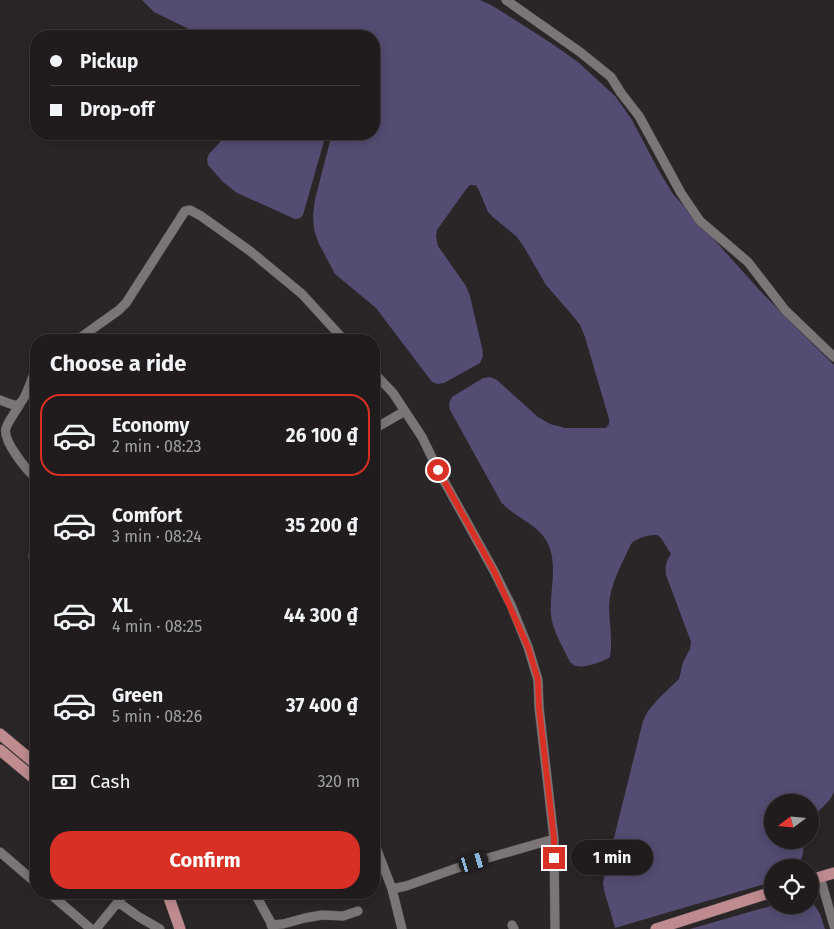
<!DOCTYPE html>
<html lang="en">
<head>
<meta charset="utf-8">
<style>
  :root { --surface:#201c1d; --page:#2d292a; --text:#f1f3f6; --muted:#a2a1a4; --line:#3d3a3b; --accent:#d93025 }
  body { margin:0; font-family:"Fira Sans",sans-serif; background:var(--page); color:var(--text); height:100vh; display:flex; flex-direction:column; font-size:19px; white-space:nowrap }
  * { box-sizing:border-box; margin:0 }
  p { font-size:16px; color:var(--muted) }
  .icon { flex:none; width:28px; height:28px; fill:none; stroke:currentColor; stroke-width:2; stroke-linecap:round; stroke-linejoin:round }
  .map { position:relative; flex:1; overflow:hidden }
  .sheet { position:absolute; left:30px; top:334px; width:350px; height:565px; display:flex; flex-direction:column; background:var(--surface); border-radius:20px; box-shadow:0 2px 12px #0003,0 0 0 1px var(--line) }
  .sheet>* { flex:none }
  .top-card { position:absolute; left:30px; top:30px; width:350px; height:110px; border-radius:20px; box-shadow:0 2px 12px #0003,0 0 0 1px var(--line); display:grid; align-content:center; height:110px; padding:0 20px; background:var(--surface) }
  .needle { width:32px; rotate:254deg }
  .controls { position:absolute; left:764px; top:794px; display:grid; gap:10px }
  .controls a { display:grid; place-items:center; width:55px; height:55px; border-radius:50%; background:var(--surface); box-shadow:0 2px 12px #0003,0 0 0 1px var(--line); font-size:25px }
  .end { position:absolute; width:22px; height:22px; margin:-11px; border:6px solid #d93025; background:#fff; box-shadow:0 0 0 2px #fff }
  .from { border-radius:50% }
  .bubble { position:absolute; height:35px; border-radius:18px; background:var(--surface); box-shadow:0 2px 12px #0003,0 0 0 1px var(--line); font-size:16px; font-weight:700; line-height:35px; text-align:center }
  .car { position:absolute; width:15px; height:30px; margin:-15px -8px; border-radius:6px; box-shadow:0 0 4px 1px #0007; background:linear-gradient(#222 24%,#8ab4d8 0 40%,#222 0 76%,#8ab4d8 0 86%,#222 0) }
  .top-card b { display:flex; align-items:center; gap:18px; height:48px; font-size:19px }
  .top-card b+b { border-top:1px solid var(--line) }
  .top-card i { width:12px; height:12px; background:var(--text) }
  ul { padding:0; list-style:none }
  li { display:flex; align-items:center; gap:15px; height:82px; margin:0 10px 8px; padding:0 10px; border:2px solid transparent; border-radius:20px }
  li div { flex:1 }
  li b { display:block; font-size:19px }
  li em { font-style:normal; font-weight:700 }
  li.current { border-color:var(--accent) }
  li>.icon { width:45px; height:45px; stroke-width:1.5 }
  h2 { padding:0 20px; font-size:22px; line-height:60px }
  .pay { display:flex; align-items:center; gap:12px; height:55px; padding:0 20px; font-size:19px }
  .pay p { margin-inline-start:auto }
  .primary-button { display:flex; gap:10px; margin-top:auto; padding:10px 20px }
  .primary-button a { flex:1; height:58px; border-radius:20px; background:var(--accent); color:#fff; font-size:20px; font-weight:700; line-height:58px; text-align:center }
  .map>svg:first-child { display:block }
</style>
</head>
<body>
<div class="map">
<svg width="834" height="929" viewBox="0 0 834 929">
  <rect width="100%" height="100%" fill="#2a2527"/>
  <path fill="#544c72" d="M 142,0 L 480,0 L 493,6 L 551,43 L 578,62 L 616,97 L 632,120 L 659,171 L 673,194 L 765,296 L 834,365 L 834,792 C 829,805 816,810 810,822 L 810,802 L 772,802 L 772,840 L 804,840 L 803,854 L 798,867 L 772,868 L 772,882 L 615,928 L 604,890 L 603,882 L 643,721 L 648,711 L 660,697 L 679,679 L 683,662 L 690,649 L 691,642 L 666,575 C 665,566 666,561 671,554 L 661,538 L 657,535 C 648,535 638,537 631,544 C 622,564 610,584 609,606 C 609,623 613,640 610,657 C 603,662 585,668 577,666 C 574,666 573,664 570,662 C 564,649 552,630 551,615 C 549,591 559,565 547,542 C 538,524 515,518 501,502 L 450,410 L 449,403 L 452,397 L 483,378 L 490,377 L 497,380 L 538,417 L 550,424 L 565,428 L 606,428 L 609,424 L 609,419 L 585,337 L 580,325 L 573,316 L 546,285 L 524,247 L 517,237 L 494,218 L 488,212 L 478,188 L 475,185 L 470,185 L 467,188 L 437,230 L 436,237 L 438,246 L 466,286 L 470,296 L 482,348 L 483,356 L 480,363 L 444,383 L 438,384 L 432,382 L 376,308 L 335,274 L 318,242 L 314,229 L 313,215 L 315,199 L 332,134 L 374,134 L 374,36 L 203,36 L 154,12 Z
    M 224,134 L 326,134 L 303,215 L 300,218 L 295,219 L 237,193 L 223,182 L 208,165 L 207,159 L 209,154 L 220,142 Z
    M 810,898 L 820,914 L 825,929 L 690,929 L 774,905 L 810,905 Z"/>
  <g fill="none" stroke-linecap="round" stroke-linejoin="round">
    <g stroke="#444042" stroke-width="10">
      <path id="minor" d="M 506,0 L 580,52 L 611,77 L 621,93 L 639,116 L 681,193 L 700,221 L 748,262 L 785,310 L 834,357
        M 77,340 L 119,310 L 126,303 L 185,211 L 190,210 L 201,216 L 250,251 L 302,294 L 344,340
        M 374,373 L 393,393 L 422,437 L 438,470 L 494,571 L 511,605 L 528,647 L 538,680 L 539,707 L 554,839 L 555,929
        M 0,400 C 5,402 11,405 16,405 C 25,405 31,378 36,370
        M 20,404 C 16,411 9,420 6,428 C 2,440 27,471 36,478
        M 374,429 L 405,411
        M 36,549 C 32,554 33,559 36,563
        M 374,842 L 392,889 L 402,929
        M 0,852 L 36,883
        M 820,877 L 834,926
        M 392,889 L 406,886 L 474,862 L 554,839
        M 48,892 L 91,929
        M 254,892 L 270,921 L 273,929
        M 118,902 L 139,917 L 160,929
        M 271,925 L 283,924 L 305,918 L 322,915 L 343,916 L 358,911
        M 512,925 L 514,929
        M 96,929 L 126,892"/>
    </g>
    <g stroke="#444042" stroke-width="12">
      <path id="major" d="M 0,734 L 36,764
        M 0,750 L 36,780
        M 810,880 L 834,873
        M 167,892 L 180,929
        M 656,929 L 772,892"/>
    </g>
    <use href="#minor" stroke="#7c7578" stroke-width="9"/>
    <use href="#major" stroke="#bf8b8f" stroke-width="11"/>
  </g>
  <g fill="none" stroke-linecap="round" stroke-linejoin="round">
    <path stroke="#d93025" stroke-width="6" d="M 438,470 L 494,571 L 528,647 L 538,680 L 539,707 L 554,839 L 554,858"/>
  </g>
</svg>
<div class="controls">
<a><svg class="needle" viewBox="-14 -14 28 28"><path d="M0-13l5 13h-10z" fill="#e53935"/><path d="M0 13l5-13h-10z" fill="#a2a1a4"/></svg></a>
<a><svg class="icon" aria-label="locate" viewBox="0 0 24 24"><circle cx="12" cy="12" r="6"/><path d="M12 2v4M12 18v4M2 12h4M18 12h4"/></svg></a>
</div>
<i class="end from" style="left:438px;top:470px"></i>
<i class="end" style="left:554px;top:858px"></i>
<div class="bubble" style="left:571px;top:840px;width:82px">1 min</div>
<i class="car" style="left:474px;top:862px;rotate:73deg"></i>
<div class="top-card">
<b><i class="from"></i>Pickup</b>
<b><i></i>Drop-off</b>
</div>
<section class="sheet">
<h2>Choose a ride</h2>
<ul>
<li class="current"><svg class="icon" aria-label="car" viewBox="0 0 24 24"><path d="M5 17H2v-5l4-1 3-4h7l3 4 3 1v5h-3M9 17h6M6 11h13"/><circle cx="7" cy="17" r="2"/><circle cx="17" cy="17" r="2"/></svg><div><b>Economy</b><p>2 min · 08:23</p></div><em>26 100 ₫</em></li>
<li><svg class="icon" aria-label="car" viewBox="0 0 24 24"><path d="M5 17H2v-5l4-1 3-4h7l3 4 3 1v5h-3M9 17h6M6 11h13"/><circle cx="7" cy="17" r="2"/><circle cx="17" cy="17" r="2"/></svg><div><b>Comfort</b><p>3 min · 08:24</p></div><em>35 200 ₫</em></li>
<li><svg class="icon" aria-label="car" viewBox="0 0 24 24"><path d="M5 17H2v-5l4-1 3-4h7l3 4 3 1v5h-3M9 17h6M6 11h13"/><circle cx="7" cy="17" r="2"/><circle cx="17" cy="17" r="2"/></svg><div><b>XL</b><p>4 min · 08:25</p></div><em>44 300 ₫</em></li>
<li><svg class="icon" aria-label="car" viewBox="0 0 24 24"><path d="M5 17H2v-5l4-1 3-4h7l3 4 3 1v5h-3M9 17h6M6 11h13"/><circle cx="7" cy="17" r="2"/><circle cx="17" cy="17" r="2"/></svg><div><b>Green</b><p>5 min · 08:26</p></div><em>37 400 ₫</em></li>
</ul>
<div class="pay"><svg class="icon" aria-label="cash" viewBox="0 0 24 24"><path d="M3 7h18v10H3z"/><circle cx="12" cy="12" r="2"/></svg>Cash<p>320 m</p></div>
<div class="primary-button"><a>Confirm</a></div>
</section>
</div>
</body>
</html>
